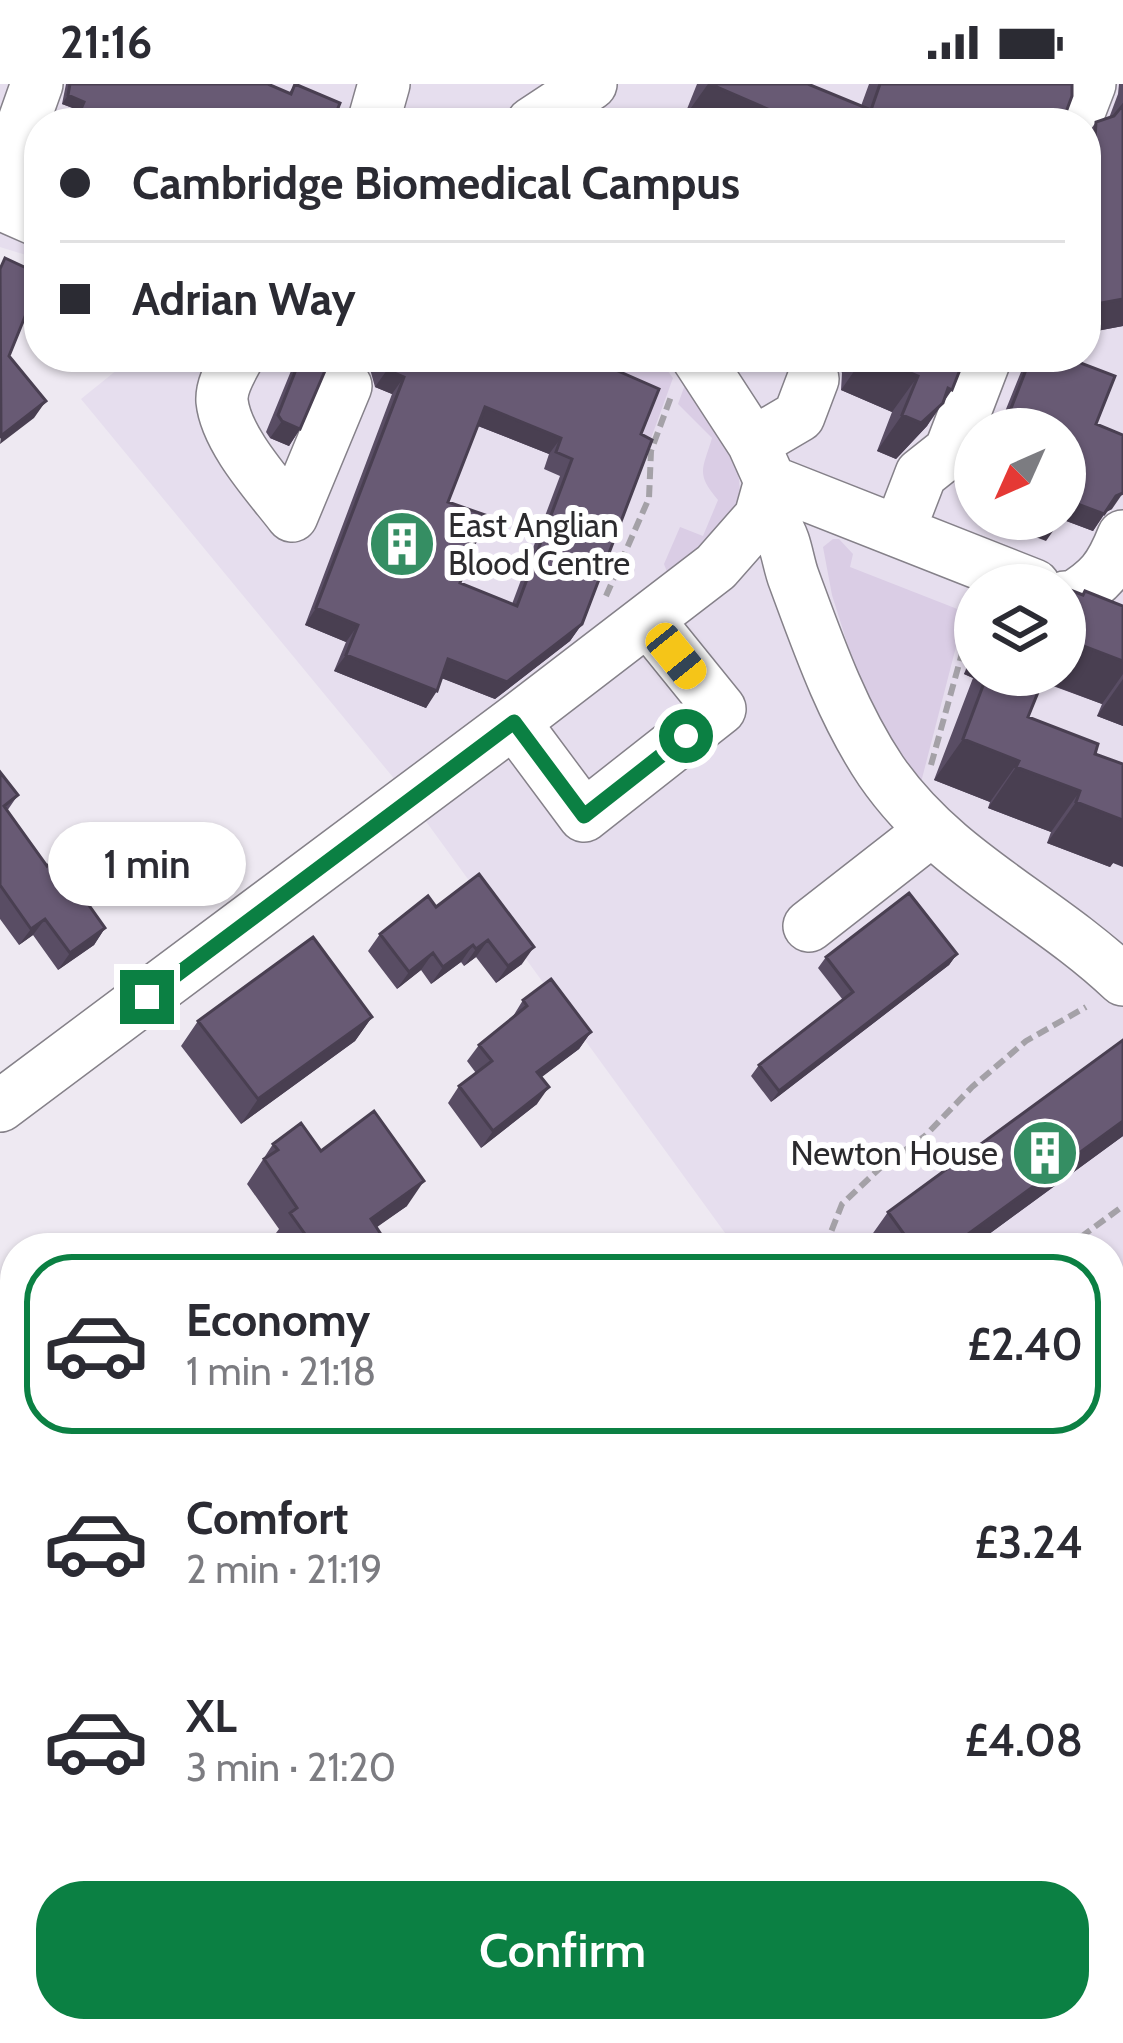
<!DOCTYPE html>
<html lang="en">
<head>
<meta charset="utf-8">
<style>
  :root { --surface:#fff; --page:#f2f2f3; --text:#2b2b33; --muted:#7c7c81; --line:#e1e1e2; --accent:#0b8043 }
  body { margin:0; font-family:Cabin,sans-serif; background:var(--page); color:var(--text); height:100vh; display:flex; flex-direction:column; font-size:45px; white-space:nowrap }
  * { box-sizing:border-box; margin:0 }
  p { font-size:39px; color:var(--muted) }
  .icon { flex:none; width:66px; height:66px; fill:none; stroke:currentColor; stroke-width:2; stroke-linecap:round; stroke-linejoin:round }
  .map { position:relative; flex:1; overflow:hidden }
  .sheet { position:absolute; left:0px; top:1149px; width:1125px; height:810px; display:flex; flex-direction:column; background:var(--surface); border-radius:48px 48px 0 0; box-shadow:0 3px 9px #0004 }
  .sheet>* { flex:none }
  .top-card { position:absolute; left:24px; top:24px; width:1077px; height:264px; border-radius:48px; box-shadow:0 3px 9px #0004; display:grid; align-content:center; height:264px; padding:0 36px; background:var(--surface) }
  .needle { width:78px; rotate:225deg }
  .controls { position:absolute; left:954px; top:324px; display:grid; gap:24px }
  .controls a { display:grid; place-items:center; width:132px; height:132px; border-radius:50%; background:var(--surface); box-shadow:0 3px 9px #0004; font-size:60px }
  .end { position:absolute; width:54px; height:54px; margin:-27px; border:15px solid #0b8043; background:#fff; box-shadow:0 0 0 6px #fff }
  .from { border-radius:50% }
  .bubble { position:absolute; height:84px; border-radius:42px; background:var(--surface); box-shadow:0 3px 9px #0004; font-size:39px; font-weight:600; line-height:84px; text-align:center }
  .car { position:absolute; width:36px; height:72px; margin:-36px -18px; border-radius:15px; box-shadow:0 0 9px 3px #0007; background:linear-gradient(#f5c518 24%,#345 0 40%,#f5c518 0 76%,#345 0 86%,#f5c518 0) }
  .top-card b { display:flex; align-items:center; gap:42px; height:114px; font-size:45px }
  .top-card b+b { border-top:3px solid var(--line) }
  .top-card i { width:30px; height:30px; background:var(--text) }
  ul { padding:21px 0 0; list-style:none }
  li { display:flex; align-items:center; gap:36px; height:180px; margin:0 24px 18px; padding:0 12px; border:6px solid transparent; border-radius:48px }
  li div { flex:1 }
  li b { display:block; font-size:45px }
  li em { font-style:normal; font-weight:600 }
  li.active { border-color:var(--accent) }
  li>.icon { width:108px; height:108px; stroke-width:1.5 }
  .action { display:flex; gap:24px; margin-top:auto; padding:24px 36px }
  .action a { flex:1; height:138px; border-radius:48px; background:var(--accent); color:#fff; font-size:48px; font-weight:600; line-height:138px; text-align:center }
  .status { display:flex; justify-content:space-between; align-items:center; height:84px; padding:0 60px; background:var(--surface); direction:ltr }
  .status svg { height:33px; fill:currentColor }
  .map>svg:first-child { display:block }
</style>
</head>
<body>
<div class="status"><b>21:16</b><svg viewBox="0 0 49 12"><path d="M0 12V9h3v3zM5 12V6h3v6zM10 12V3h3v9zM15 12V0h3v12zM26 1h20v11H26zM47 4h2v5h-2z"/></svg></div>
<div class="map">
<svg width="1123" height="1959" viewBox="0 0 1123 1959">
  <rect width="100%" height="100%" fill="#eee9f2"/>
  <path fill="#e6deee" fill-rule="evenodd" d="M 0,0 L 1123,0 L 1123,1698 L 1110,1680 L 1110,1164 L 736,1164 L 401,703 L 81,315 L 133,273 L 1086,273 L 1086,39 L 39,39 L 39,175 L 0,163 ZM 975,345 L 1065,345 L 1065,435 L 975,435 ZM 975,501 L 1065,501 L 1065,591 L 975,591 Z"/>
  <path fill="#dacde5" d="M 542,273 L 670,273 L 675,280 L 667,286 L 673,294 L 650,357 L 636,351 Z
    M 686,298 C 719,347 771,402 715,458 C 702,471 683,482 669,493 L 664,480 L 680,443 L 703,452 L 718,416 C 695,389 703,385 712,354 L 678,320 Z
    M 833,455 L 839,455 L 853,470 L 850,483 L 965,528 L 918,710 L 875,648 L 832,511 L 823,463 Z"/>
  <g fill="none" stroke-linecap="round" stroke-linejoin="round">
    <g stroke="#858189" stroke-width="54">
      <path id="minor" d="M 373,39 L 384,0
        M 532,39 L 591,0
        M 1075,39 L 1090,0
        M 0,104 L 37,0
        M 0,120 L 39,137
        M 238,273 C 231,286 221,302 222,317 C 226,356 269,402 292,432 L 346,302
        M 697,273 L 753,359 L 770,397
        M 753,359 L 799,332 L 813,295
        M 770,397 L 760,433 C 766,436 772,438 776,443 C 786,455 788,480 794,495 C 818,560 842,629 881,687 C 945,780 1044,821 1123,896
        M 770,397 L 1034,501
        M 899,447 L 921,390 L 950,367 L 986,273
        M 1065,513 L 1070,515 C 1100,497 1110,485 1123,452
        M 514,638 L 584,732 L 720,625 L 648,536
        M 809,842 L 932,746
        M 0,1022 L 514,638 L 716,483 L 760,433
        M 765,1959 L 792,1944"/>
    </g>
    <g stroke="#858189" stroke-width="66">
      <path id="major" d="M 0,1248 L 15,1266
        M 536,1944 L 548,1959"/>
    </g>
    <path stroke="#a4a1a7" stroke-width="6" stroke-dasharray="12 6" stroke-linecap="butt" d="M 606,512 L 649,414 L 651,367 L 672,310
      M 931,681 L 974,526
      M 830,1164 L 829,1153 L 842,1120 L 880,1084 L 925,1052 L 972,1003 L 1026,957 L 1086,923
      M 1066,1164 L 1123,1122
      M 2,1312 L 15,1328
      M 1110,1375 L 1123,1353
      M 1110,1522 L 1123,1534
      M 1110,1591 L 1123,1582
      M 595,1957 L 613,1944
      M 308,1959 L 317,1944"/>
    <use href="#minor" stroke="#fff" stroke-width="51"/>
    <use href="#major" stroke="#fff" stroke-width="63"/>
  </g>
  <path fill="#594d64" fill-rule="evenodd" d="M 66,0 L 268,0 L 289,9 L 295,0 L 332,39 L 73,39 L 78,26 L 62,20 Z
    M 697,0 L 808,0 L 861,22 L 869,0 L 1072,0 L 1062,39 L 692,39 L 683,35 Z
    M 1119,0 L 1123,0 L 1123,242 L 1086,249 L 1086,52 L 1096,38 L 1109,34 L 1118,10 Z
    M 299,273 L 325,273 L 300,345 L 289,362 L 270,354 L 266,348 L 293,282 Z
    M 339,273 L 586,273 L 641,350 L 582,540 L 570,557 L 495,615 L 442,594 L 426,624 L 334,587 L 346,558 L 305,541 L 392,310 L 375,303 L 370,285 L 359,275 ZM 478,342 L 549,370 L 544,385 L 560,392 L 512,520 L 460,499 L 448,418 Z
    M 832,273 L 965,273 L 927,342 L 896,375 L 877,367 L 892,328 L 841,306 L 842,289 L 835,275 Z
    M 1027,273 L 1065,273 L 1096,340 L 1112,425 L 1106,428 L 1093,447 L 1061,435 L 1065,435 L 1065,345 L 998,345 Z
    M 1082,510 L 1123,522 L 1123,642 L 1097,632 L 1102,620 L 1042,598 L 1028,633 L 1095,670 L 1113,779 L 1110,783 L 1047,759 L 1051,748 L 988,724 L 990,718 L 934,696 L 973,594 L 964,590 L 975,562 L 975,591 L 1065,591 Z
    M 0,688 L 18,711 L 7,727 L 47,782 L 105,844 L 94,861 L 58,886 L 33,851 L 19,861 L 0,835 Z
    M 479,790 L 522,880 L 496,899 L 476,873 L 464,882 L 461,878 L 431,900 L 421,886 L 397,905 L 368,867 L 380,850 L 436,823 Z
    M 957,870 L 949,881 L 771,1018 L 751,992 L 759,981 L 843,916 L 818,884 L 826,873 Z
    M 523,916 L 591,948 L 579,965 L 541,993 L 537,1020 L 481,1064 L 448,1019 L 459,1002 L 476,989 L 467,977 L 479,961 L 512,934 Z
    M 372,933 L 355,957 L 241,1040 L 181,962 L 198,937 Z
    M 1123,956 L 1123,1052 L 970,1164 L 870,1164 L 866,1159 L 888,1128 Z
    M 273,1060 L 321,1067 L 407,1122 L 376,1143 L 382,1152 L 374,1164 L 281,1164 L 273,1153 L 279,1145 L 247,1100 Z
    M 1123,1420 L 1123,1472 L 1110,1454 L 1110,1438 Z
    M 0,1456 L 15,1469 L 15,1597 L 5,1585 L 13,1573 L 0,1557 Z"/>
  <path fill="#493f51" d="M 708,0 L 710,0 L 770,26 L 761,39 L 692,39 L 683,35 Z
    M 68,11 L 84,18 L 78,26 L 62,20 Z
    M 1123,215 L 1123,242 L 1086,249 L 1086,234 L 1096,220 Z
    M 770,273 L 794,273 L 785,283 L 768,276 Z
    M 864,273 L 872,273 L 918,292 L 892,328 L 841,306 Z
    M 387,286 L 404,293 L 392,310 L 375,303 Z
    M 948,304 L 952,306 L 927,342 L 896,375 L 877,367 L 902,331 Z
    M 46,317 L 34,334 L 0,360 L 1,352 Z
    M 485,323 L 561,354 L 549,370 L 473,340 Z
    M 282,337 L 300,345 L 289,362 L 270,354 Z
    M 1123,409 L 1112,425 L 1104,429 L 1116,412 Z
    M 975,414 L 975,430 L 966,426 Z
    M 1067,416 L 1104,430 L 1093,447 L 1061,435 L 1065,435 L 1065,419 Z
    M 989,435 L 1045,435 L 1058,440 L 1046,457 Z
    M 316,524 L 358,541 L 346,558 L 305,541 Z
    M 582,540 L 570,557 L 495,615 L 436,592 L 448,575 Z
    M 1065,555 L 1123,577 L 1123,590 L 1102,620 L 1031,593 L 1033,591 L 1065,591 Z
    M 346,571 L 437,607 L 426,624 L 334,587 Z
    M 975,574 L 975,591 L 973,594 L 964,590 Z
    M 1123,595 L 1123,642 L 1097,632 Z
    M 963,655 L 1019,677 L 990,718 L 934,696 Z
    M 1016,683 L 1080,707 L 1051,748 L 988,724 Z
    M 1076,718 L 1123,736 L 1123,783 L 1113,779 L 1110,783 L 1047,759 Z
    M 45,835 L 33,851 L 19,861 L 31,845 Z
    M 105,844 L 94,861 L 58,886 L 70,869 Z
    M 488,856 L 476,873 L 464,882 L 476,865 Z
    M 473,861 L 461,878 L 431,900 L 443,883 Z
    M 534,863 L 522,880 L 496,899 L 508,882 Z
    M 433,869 L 421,886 L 397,905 L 409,888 Z
    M 957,870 L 949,881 L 771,1018 L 779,1007 Z
    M 372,933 L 355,957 L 241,1040 L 258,1015 Z
    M 591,948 L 579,965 L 526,1005 L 537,988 Z
    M 549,1003 L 537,1020 L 481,1064 L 493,1047 Z
    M 1123,1037 L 1123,1052 L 970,1164 L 949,1164 Z
    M 424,1097 L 407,1122 L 353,1160 L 371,1135 Z
    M 1123,1269 L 1123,1284 L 1110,1294 L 1110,1279 Z"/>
  <path fill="#685a74" stroke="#493f51" stroke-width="3" fill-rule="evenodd" d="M 70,0 L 268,0 L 291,10 L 295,0 L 340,19 L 332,39 L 75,39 L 84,18 L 68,11 Z
    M 710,0 L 808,0 L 871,26 L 880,0 L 1072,0 L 1072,12 L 1062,39 L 764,39 L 770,26 Z
    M 1123,21 L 1123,215 L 1096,220 L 1089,156 L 1096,38 L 1114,32 Z
    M 5,174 L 39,190 L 39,198 L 9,272 L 46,317 L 1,352 L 0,185 Z
    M 301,273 L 325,273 L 330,275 L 300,345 L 282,337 L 278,331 Z
    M 384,273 L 586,273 L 659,305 L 641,350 L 652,356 L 582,540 L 507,598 L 448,575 L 437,607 L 346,571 L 358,541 L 316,524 L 404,293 L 387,286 ZM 485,323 L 561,354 L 556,368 L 572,375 L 517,522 L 460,499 L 485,431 L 448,418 Z
    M 872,273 L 965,273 L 952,306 L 948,304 L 943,319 L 921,339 L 902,331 L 918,292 Z
    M 1031,273 L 1065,273 L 1115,292 L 1096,340 L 1123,351 L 1123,409 L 1116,412 L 1104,430 L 1067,416 L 1065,422 L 1065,345 L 1003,345 Z
    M 1017,485 L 1058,501 L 1011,501 Z
    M 1065,504 L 1083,511 L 1085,507 L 1123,522 L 1123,577 L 1065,555 Z
    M 987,591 L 1045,591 L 1028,633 L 1098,660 L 1095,670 L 1123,680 L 1123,736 L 1076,718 L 1080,707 L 1016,683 L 1019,677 L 963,655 Z
    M 0,688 L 18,711 L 4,722 L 47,782 L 56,775 L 105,844 L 70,869 L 45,835 L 31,845 L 0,801 Z
    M 479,790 L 534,863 L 508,882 L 488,856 L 476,865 L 473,861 L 443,883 L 433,869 L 409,888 L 380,850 L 428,812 L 436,823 Z
    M 909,809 L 957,870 L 779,1007 L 759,981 L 853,908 L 826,873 Z
    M 313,853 L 372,933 L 258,1015 L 198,937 Z
    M 551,895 L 591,948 L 537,988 L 549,1003 L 493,1047 L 459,1002 L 492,977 L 479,961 L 527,922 L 523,916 Z
    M 1123,956 L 1123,1037 L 949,1164 L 914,1164 L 888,1128 Z
    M 374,1027 L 424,1097 L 371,1135 L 382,1152 L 367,1164 L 315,1164 L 290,1129 L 297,1124 L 264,1075 L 278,1066 L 273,1060 L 301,1039 L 321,1067 Z
    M 1123,1188 L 1123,1269 L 1110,1279 L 1110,1198 Z
    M 0,1456 L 15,1469 L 15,1544 L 0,1526 Z
    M 378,1944 L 382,1944 L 397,1959 L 364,1959 Z"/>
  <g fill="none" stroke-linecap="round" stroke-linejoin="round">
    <path stroke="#0b8043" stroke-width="15" d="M 147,913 L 514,638 L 584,732 L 686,652"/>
  </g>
  <defs>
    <g id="building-disc" transform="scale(3.45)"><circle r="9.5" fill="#358e63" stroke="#fff"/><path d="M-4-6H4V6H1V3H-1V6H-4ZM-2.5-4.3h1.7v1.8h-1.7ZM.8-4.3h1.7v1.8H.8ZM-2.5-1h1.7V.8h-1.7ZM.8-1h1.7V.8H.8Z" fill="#fff"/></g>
  </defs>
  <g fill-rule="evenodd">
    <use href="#building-disc" x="402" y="460"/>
    <use href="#building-disc" x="1045" y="1069"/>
  </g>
  <g text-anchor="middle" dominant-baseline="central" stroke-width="12" stroke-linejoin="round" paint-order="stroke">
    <g font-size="33" fill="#2c2b2e" stroke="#fff" text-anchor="start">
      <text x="448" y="441">East Anglian<tspan x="448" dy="38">Blood Centre</tspan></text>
      <text x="998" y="1069" text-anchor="end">Newton House</text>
    </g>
  </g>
</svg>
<div class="controls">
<a><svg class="needle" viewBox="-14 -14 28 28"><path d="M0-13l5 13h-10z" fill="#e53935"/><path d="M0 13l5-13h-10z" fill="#7c7c81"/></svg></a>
<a><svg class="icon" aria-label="layers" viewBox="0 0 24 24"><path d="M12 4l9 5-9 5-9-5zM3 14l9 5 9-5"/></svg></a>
</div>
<i class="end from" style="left:686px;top:652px"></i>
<i class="end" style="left:147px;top:913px"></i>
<div class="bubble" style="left:48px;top:738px;width:198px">1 min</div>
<i class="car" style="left:676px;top:572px;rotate:141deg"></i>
<div class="top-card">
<b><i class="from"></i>Cambridge Biomedical Campus</b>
<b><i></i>Adrian Way</b>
</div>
<section class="sheet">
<ul>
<li class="active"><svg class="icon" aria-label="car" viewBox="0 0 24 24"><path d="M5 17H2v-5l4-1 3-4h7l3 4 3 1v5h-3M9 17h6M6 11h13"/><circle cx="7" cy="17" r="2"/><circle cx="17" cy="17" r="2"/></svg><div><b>Economy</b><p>1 min · 21:18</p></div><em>£2.40</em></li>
<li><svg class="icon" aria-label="car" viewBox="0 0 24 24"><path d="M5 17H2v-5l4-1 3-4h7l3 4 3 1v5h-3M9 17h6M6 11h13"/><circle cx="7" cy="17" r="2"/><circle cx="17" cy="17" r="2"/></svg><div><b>Comfort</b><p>2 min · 21:19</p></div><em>£3.24</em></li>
<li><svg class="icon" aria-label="car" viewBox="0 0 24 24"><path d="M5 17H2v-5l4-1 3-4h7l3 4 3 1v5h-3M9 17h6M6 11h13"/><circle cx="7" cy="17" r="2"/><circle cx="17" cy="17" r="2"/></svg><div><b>XL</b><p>3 min · 21:20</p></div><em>£4.08</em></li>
</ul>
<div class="action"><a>Confirm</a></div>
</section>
</div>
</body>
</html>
